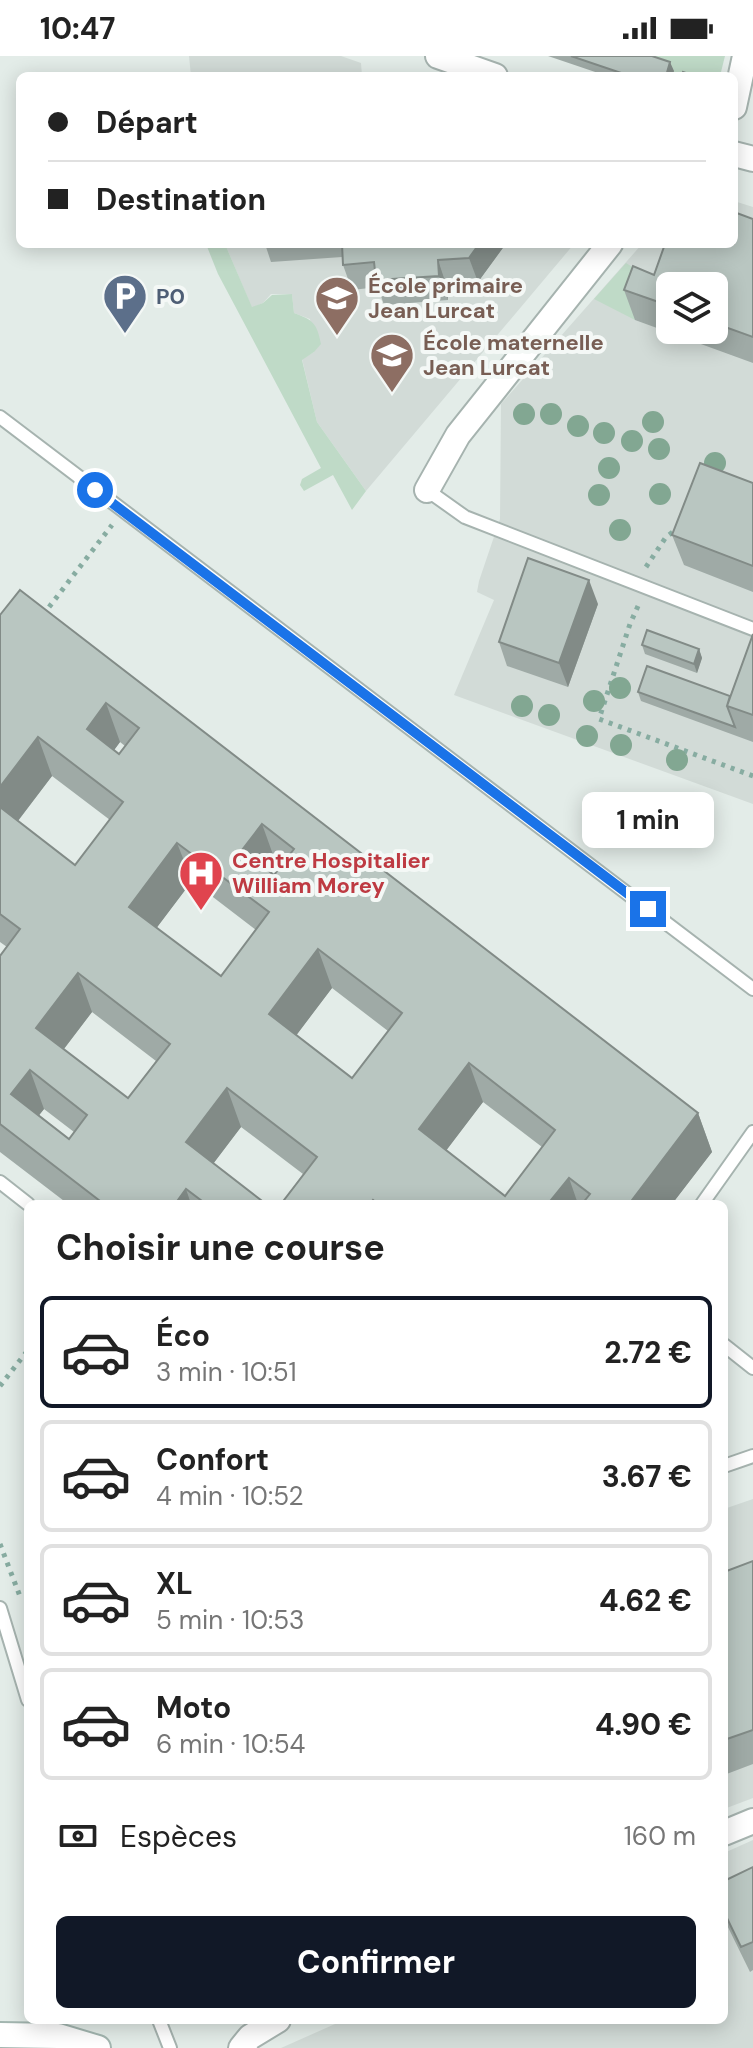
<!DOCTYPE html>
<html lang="fr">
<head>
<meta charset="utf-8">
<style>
  :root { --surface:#fff; --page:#f6f6f6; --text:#222; --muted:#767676; --line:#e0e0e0; --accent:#111827 }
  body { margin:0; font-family:"DM Sans",sans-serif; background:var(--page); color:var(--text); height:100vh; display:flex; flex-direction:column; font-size:30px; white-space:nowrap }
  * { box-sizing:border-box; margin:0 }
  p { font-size:26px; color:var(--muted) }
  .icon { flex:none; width:44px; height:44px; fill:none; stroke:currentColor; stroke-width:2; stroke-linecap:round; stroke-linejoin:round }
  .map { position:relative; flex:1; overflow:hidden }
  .panel { position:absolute; left:24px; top:1144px; width:704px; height:824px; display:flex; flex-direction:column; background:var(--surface); border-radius:12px; box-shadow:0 4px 20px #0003 }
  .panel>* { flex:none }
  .hud { position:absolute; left:16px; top:16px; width:722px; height:176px; border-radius:12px; box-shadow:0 4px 20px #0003; display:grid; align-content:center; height:176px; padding:0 32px; background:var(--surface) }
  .tools { position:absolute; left:656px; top:216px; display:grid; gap:16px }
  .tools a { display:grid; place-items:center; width:72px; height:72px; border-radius:12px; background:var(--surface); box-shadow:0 4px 20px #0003; font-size:40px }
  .end { position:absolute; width:36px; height:36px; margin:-18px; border:10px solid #1a73e8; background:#fff; box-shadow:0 0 0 4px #fff }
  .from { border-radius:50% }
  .bubble { position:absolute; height:56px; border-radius:12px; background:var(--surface); box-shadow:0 4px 20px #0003; font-size:26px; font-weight:700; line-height:56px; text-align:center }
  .hud b { display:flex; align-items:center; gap:28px; height:76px; font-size:30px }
  .hud b+b { border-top:2px solid var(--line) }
  .hud i { width:20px; height:20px; background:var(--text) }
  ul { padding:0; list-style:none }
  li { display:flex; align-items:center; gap:24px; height:112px; margin:0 16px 12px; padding:0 16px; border:4px solid var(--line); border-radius:12px }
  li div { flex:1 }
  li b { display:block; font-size:30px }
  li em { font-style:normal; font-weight:700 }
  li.selected { border-color:var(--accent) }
  li>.icon { width:72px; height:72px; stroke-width:1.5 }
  h2 { padding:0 32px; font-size:36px; line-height:96px }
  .pay { display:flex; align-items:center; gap:20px; height:88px; padding:0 32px; font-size:30px }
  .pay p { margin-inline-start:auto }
  .action { display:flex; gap:16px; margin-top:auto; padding:16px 32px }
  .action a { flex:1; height:92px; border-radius:12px; background:var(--accent); color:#fff; font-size:32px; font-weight:700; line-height:92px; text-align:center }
  .status { display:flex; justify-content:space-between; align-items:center; height:56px; padding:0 40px; background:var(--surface); direction:ltr }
  .status svg { height:22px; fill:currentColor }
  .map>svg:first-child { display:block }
</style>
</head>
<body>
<div class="status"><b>10:47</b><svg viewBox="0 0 49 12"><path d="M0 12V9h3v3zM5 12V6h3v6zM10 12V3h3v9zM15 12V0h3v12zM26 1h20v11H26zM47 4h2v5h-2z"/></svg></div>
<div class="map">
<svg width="753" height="1992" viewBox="0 0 753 1992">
  <rect width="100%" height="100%" fill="#e3ece8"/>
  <path fill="#d2dbd7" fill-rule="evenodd" d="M 189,0 L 341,0 L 361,7 L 362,20 L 191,20 Z
    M 734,145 L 753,151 L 753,748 L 454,639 L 494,544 L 477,536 L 479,525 L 500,463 L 501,348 L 642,188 L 734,188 ZM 670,230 L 714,230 L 714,274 L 670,274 Z
    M 225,188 L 574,188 L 366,435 L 317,366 L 302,303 L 314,296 L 310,263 L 294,257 L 292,238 L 271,238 L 263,247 L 252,252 Z
    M 753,1443 L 753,1742 L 724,1753 L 724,1453 Z
    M 753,1784 L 753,1992 L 281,1992 L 344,1964 L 724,1964 L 724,1797 Z"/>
  <path fill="#bfdac7" d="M 629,0 L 725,0 L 720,20 L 685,20 Z
    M 206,188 L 225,188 L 252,251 L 263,247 L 272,239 L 292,238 L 294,257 C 313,264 317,267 321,288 L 314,296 L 302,304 L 317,366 L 366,435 L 352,454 L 333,419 L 304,435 L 300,429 L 302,423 L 321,412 L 218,218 Z
    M 626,207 L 634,212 L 644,241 L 635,264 L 594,243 Z"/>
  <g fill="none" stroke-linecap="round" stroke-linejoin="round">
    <g stroke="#a6b3af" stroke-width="16">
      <path id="service" d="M 0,361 L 753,933
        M 427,434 L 465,461 L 753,573
        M 0,1126 L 28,1148
        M 702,1148 L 753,1076
        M 724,1289 L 753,1312
        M 724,1410 L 753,1400
        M 0,1552 L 28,1644
        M 159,1964 L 170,1992"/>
    </g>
    <g stroke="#a6b3af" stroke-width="28">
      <path id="minor" d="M 438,0 L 495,20
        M 734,51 L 745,0
        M 734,98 L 753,103
        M 427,434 L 458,379 L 610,188
        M 724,1777 L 753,1765
        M 241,1992 L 250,1981 L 278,1964"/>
    </g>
    <g stroke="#a3b6b0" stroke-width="28">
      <path id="secondary" d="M 0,1979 L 58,1980 L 98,1992"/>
    </g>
    <path stroke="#87aca1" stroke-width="5" stroke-dasharray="4 6" stroke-linecap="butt" d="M 646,511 L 666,481 L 677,473
      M 638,550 L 630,568 L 599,663 L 753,720
      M 43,559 L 112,469
      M 0,1330 L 28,1294
      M 0,1488 L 21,1543"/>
    <use href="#service" stroke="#fff" stroke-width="12"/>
    <use href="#minor" stroke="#fff" stroke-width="24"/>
    <use href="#secondary" stroke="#fff" stroke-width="24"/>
  </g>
  <g fill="#82a792">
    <circle cx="524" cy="358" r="11"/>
    <circle cx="551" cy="358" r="11"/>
    <circle cx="653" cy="366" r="11"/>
    <circle cx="578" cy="370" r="11"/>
    <circle cx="604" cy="377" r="11"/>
    <circle cx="632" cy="385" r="11"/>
    <circle cx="659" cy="393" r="11"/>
    <circle cx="715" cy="407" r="11"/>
    <circle cx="609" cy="412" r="11"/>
    <circle cx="660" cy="438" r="11"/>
    <circle cx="599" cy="439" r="11"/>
    <circle cx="620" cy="474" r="11"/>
    <circle cx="620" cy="632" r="11"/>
    <circle cx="594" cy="645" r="11"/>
    <circle cx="522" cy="650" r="11"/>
    <circle cx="549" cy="659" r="11"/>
    <circle cx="587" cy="680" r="11"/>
    <circle cx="621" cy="689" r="11"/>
    <circle cx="677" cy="704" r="11"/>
  </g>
  <path fill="#9faaa6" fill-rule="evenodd" d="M 548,0 L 652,0 L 674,15 L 672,20 L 607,20 Z
    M 753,163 L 753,307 L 635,264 L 624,234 L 654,219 ZM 670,230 L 714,230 L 714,274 L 670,274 Z
    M 265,188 L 504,188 L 505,189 L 478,226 L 446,228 L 448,244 L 384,249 L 378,231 L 352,234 L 343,209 L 342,201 L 271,206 Z
    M 753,427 L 753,536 L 684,509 L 672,479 Z
    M 598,548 L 568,631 L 507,610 L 499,586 Z
    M 0,559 L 698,1057 L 712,1096 L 672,1148 L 281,1148 L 303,1118 L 241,1071 L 213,1108 L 266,1148 L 68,1148 L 0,1096 L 0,900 L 7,891 L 0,886 ZM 120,686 L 125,690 L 119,698 L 114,694 ZM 52,720 L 110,764 L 75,809 L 18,765 ZM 276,807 L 280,810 L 274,819 L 269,815 ZM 192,825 L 256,874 L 221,920 L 156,872 ZM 332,932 L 388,975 L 352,1022 L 296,979 ZM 92,956 L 156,1005 L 128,1042 L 64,993 ZM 483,1046 L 542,1091 L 505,1140 L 446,1094 ZM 44,1053 L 74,1076 L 69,1083 L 39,1059 Z
    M 753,578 L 753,686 L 641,645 L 638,636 L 730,640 Z
    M 642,589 L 699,593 L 702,602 L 697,617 L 645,598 Z
    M 753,1505 L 753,1708 L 724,1719 L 724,1516 Z
    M 753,1811 L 753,1914 L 750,1916 L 724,1863 L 724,1825 Z"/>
  <path fill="#828b87" d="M 670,6 L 674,15 L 672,20 L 666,20 Z
    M 479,188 L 504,188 L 505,189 L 478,226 L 469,202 Z
    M 438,204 L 446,228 L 448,244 L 439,220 Z
    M 589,524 L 598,548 L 568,631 L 559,607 Z
    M 699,593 L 702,602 L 697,617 L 694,608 Z
    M 106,647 L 120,686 L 101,712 L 87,673 Z
    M 38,681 L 52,720 L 4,783 L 0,771 L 0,731 Z
    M 262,768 L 276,807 L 256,833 L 242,794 Z
    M 177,787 L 192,825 L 143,890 L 129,851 Z
    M 318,893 L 332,932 L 283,997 L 269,958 Z
    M 78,917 L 92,956 L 50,1011 L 36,972 Z
    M 469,1007 L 483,1046 L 433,1112 L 419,1073 Z
    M 30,1014 L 44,1053 L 25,1077 L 11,1038 Z
    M 227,1032 L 241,1071 L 200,1125 L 186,1086 Z
    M 698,1057 L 712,1096 L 672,1148 L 629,1148 Z
    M 569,1122 L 578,1148 L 553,1148 L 551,1144 Z
    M 186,1133 L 191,1148 L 175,1148 Z"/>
  <path fill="#b9c6c1" stroke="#828b87" stroke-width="2" fill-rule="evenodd" d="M 571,0 L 652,0 L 670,6 L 666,20 L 630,20 Z
    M 683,16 L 694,20 L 682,20 Z
    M 734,156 L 753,163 L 753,281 L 714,267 L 714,230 L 670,230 L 670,250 L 624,234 L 633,210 L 654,219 L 665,188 L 734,188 Z
    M 342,188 L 479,188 L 469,202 L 438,204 L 439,220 L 376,224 L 374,206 L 343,209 Z
    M 700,407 L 753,427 L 753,510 L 672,479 Z
    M 528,502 L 589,524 L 559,607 L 499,586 Z
    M 20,534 L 698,1057 L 629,1148 L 582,1148 L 590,1138 L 569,1122 L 551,1144 L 556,1148 L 378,1148 L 373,1144 L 370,1148 L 281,1148 L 317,1101 L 227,1032 L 186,1086 L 266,1148 L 206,1148 L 186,1133 L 175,1148 L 104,1148 L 0,1068 L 0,900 L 20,873 L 0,858 L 0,751 L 75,809 L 123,746 L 38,681 L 0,731 L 0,559 ZM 106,647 L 139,672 L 119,698 L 87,673 ZM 262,768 L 294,793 L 274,819 L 242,794 ZM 177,787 L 269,856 L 221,920 L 129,851 ZM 318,893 L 402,957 L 352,1022 L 269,958 ZM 78,917 L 170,988 L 128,1042 L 36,972 ZM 469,1007 L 555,1074 L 505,1140 L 419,1073 ZM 30,1014 L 87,1059 L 69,1083 L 11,1038 Z
    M 647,574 L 699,593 L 694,608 L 642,589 Z
    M 753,578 L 753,659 L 727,650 Z
    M 647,610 L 730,640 L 727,650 L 735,671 L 638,636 Z
    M 753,1505 L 753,1674 L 724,1684 L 724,1516 Z
    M 753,1811 L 753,1886 L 741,1891 L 724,1856 L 724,1825 Z"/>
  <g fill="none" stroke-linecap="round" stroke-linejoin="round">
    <path stroke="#1a73e8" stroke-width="10" d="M 95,434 L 648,853"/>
  </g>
  <defs>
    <g id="parking-pin" transform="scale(2.3)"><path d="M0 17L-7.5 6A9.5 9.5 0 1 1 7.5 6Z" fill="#5c6f8a" stroke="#f4f8f6"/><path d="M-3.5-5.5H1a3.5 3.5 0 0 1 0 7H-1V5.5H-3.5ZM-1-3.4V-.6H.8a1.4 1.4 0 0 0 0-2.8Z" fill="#fff"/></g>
    <g id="school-pin" transform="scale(2.3)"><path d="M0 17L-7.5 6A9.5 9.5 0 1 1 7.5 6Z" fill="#8d6e63" stroke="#f4f8f6"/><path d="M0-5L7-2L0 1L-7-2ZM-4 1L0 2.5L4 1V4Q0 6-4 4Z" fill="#fff"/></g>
    <g id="hospital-pin" transform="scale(2.3)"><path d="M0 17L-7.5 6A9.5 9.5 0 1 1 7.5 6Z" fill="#e0444e" stroke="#f4f8f6"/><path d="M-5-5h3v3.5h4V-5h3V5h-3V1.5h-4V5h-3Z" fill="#fff"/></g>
  </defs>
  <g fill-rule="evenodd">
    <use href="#parking-pin" x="125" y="240"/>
    <use href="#school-pin" x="337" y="242"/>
    <use href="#school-pin" x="392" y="299"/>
    <use href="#hospital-pin" x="201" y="817"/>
  </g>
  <g text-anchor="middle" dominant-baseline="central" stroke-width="8" stroke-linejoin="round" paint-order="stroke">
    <g font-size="22" font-weight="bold" fill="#785e54" stroke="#f4f8f6" text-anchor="start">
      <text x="368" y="229">École primaire<tspan x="368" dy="25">Jean Lurcat</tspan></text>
      <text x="423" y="286">École maternelle<tspan x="423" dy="25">Jean Lurcat</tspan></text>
    </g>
    <g font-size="22" font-weight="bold" fill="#4e5e75" stroke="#f4f8f6" text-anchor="start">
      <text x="156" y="240">P0</text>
    </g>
    <g font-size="22" font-weight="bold" fill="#be3a42" stroke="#f4f8f6" text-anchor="start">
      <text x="232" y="804">Centre Hospitalier<tspan x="232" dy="25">William Morey</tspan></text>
    </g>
  </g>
</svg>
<div class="tools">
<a><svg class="icon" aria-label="layers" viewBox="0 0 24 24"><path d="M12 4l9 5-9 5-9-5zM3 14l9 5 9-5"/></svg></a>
</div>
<i class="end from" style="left:95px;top:434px"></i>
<i class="end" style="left:648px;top:853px"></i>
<div class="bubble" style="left:582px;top:736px;width:132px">1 min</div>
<div class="hud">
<b><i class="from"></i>Départ</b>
<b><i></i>Destination</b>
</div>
<section class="panel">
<h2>Choisir une course</h2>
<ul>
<li class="selected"><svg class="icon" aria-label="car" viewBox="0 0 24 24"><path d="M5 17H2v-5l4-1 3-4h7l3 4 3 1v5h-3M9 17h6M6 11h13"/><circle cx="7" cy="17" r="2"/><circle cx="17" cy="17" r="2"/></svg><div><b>Éco</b><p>3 min · 10:51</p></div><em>2.72 €</em></li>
<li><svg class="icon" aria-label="car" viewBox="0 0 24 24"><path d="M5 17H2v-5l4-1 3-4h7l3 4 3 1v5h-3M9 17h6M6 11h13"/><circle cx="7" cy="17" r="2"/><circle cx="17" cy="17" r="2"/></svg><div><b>Confort</b><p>4 min · 10:52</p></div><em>3.67 €</em></li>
<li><svg class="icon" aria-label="car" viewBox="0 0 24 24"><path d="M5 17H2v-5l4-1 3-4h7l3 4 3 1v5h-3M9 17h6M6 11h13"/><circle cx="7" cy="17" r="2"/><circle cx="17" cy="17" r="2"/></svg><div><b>XL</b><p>5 min · 10:53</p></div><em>4.62 €</em></li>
<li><svg class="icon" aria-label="car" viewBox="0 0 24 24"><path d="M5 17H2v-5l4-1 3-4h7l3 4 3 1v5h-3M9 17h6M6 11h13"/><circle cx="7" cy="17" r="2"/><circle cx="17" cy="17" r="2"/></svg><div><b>Moto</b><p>6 min · 10:54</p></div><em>4.90 €</em></li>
</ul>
<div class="pay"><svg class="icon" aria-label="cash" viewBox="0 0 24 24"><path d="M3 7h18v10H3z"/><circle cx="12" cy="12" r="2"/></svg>Espèces<p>160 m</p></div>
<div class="action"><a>Confirmer</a></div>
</section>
</div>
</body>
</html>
